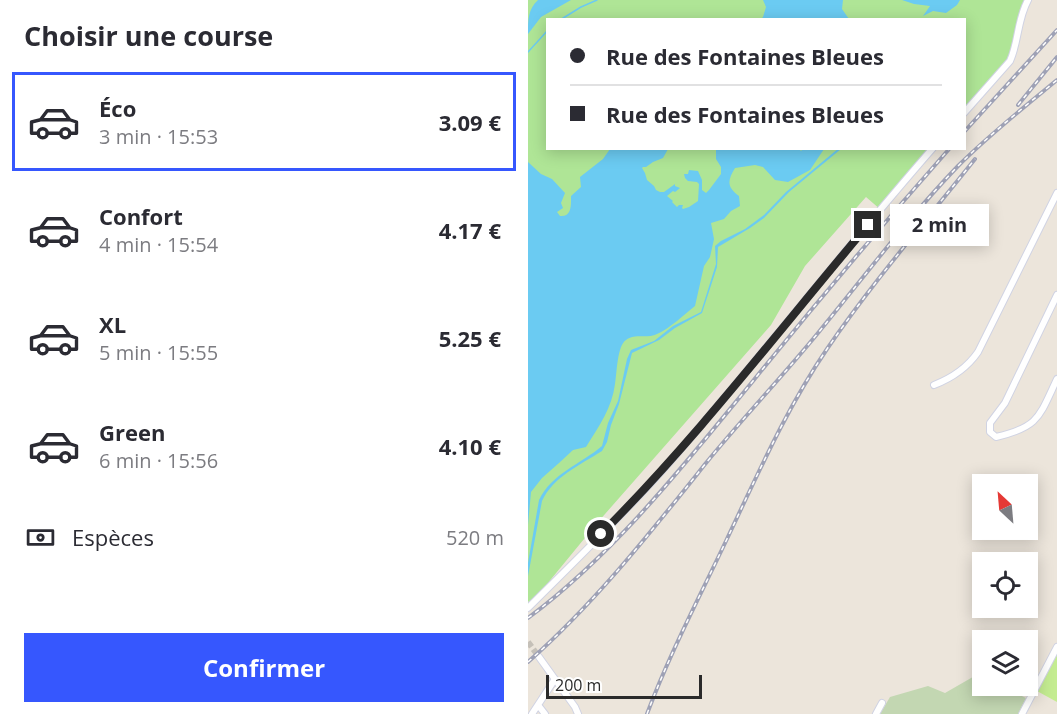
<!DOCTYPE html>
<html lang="fr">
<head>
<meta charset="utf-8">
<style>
  :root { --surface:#fff; --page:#f7f7f7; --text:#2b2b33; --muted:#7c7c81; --line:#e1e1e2; --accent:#3657fe }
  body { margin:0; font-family:"Open Sans",sans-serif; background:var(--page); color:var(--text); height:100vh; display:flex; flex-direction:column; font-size:22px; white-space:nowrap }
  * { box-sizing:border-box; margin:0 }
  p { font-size:20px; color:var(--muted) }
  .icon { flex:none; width:33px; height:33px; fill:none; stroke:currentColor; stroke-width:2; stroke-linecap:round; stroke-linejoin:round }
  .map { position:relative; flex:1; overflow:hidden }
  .side { display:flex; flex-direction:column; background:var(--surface); width:528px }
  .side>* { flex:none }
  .banner { position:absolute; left:18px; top:18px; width:420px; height:132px; border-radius:0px; box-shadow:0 3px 15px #0003; display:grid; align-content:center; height:132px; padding:0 24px; background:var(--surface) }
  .needle { width:39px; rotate:334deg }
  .fabs { position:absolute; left:444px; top:474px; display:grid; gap:12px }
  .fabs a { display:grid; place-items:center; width:66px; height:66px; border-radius:0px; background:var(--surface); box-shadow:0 3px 15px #0003; font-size:30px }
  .scale { position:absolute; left:18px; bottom:15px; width:156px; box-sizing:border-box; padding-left:6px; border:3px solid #2a2a2a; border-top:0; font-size:16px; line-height:21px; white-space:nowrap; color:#2a2a2a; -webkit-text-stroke:4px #fff; paint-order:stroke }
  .end { position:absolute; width:27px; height:27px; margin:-14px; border:8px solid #2a2a2a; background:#fff; box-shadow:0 0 0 3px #fff }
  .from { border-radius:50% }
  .bubble { position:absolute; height:42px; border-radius:0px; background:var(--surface); box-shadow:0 3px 15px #0003; font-size:20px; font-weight:700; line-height:42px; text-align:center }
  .banner b { display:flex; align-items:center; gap:21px; height:57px; font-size:22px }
  .banner b+b { border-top:2px solid var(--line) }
  .banner i { width:15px; height:15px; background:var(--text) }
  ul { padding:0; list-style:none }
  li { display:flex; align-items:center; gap:18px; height:99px; margin:0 12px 9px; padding:0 12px; border:3px solid transparent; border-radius:0px }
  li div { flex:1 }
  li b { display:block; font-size:22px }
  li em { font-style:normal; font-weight:700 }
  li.active { border-color:var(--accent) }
  li>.icon { width:54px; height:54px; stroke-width:1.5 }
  h2 { padding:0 24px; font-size:27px; line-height:72px }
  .pay { display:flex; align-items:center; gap:15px; height:66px; padding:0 24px; font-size:22px }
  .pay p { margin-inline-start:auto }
  .button { display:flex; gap:12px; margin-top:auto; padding:12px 24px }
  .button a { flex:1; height:69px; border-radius:0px; background:var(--accent); color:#fff; font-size:24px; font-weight:700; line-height:69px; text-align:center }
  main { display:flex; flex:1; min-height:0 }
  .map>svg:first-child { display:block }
</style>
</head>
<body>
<main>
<section class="side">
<h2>Choisir une course</h2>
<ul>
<li class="active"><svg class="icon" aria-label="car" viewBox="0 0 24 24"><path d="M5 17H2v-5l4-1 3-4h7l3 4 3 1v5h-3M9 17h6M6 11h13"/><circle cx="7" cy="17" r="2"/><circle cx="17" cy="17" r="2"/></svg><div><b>Éco</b><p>3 min · 15:53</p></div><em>3.09 €</em></li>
<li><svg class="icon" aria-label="car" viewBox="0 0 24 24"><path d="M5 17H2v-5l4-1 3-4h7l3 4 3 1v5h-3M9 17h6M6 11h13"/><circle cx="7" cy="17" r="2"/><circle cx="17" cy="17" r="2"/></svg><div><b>Confort</b><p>4 min · 15:54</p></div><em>4.17 €</em></li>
<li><svg class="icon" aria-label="car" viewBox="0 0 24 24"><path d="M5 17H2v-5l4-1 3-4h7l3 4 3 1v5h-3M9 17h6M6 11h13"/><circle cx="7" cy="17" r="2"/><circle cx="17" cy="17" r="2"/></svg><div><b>XL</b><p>5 min · 15:55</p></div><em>5.25 €</em></li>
<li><svg class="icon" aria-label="car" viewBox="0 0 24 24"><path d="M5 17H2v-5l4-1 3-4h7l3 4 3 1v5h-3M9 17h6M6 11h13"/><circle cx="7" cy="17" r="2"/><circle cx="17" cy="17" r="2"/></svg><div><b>Green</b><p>6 min · 15:56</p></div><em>4.10 €</em></li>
</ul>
<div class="pay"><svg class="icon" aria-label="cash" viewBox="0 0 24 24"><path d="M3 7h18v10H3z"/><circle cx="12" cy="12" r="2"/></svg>Espèces<p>520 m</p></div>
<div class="button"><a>Confirmer</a></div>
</section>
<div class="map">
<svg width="529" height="714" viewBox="0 0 529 714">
  <rect width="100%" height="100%" fill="#ece5db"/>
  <path fill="#afe596" d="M 0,0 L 500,0 L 486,52 L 437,113 L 436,20 L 20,20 L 20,148 L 405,149 L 353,210 L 338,197 L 277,266 L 243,325 L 70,522 L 10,595 L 0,602 Z"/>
  <path fill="#c3d7b2" d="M 450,674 L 454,676 L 454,686 L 473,686 L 498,698 L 490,714 L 352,714 L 362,697 L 400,686 L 417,693 Z"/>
  <path fill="#c4ec91" d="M 529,654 L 529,702 L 509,691 Z"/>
  <path fill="#6bcbf2" d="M 10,0 L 43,0 L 13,17 L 0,34 C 0,20 0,9 10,0 Z
    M 235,0 L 315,0 L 314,9 L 321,19 L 233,19 L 235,17 L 238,7 Z
    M 374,0 L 432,0 L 429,5 L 418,13 L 405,11 L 395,16 L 402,6 L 386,4 Z
    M 311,148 L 313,149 L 261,192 L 236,218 L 222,228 L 190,247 L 189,267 L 174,313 L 147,328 L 131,340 L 104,353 L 91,404 L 83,425 L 79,442 L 74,451 C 52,465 25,477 14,501 L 0,576 L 0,563 L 11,500 C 24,473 53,464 74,446 L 80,423 L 90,401 L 99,359 L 103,350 L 126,341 L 145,326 L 173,312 L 188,264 L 187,246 L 193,241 L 217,229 L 236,215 L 258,192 Z
    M 271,149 L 273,151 L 275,149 L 296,149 L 282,170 L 260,182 L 247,180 L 235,167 L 227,165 L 207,168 C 199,181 199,187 211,196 L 212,206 L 203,211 L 196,219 L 183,223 L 186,239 L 182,257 L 176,266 L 167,306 C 157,314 141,329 129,334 C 119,339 107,333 98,340 C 89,346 89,373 87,384 C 84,408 71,426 58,447 L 45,450 L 31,463 L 14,478 L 3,492 L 0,525 L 0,162 L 13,174 L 24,179 L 37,193 L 33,203 L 35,208 L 29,212 L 32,216 C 44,217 43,205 43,196 L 53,187 L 52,177 L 75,159 L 82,149 L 140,149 L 135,158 L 125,162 L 118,167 L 115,167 L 114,168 L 117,173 L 119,180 L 126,186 L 128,190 L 132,192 L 136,192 L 147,184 L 147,186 L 152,188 L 147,192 L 145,191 L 139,196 L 145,201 L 144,202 L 149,207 L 151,205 L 155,205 L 154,208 L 155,209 L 161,207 L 170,201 L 171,184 L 169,182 L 160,181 L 157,178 L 156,174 L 160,174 L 161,170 L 170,171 L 174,180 L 174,190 L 178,193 L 181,190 L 193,174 L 193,167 L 188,159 L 188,149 Z"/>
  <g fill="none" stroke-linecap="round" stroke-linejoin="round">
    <path stroke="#6bcbf2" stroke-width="1.5" d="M 32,20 L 53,7 L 69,0
      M 0,52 L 20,30"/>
    <path stroke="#c5c0b8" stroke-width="6" stroke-dasharray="6 3" stroke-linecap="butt" d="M 0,642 L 11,657"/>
    <g stroke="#d0d3e3" stroke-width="8">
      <path id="minor" d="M 436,113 L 482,61 C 491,41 489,20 500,0
        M 529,295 L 477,403 L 462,423 L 462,432 L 468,437 C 511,427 511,417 529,379
        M 406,385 C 424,378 439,368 450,352 L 529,193
        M 0,608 C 47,561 95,515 139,465 C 230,361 314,252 405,148
        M 11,657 L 47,707 L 50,714
        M 10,705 L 17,714
        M 4,714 L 27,679
        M 348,714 L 354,703
        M 494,714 L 529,647"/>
    </g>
    <use href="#minor" stroke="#fff" stroke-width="6"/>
    <g stroke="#9ea1b5" stroke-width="4">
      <path id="rail" d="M 490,105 L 529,57
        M 436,132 L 529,30
        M 0,618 C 87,553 156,465 225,381 C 289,302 354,225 422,148
        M 0,662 C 67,603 122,533 178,463 C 214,419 254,377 290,333 C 336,277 380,218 430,166 C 461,135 495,108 529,80
        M 119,714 C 141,655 171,598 198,541 C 229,476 258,409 299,349 C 344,283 397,222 447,159"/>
    </g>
    <use href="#rail" stroke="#fff" stroke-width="1.5" stroke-dasharray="4.5" stroke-linecap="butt"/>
  </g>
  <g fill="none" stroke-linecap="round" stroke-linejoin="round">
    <path stroke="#2a2a2a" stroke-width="8" d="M 73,534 C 169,438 252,329 340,225"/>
  </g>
</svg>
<div class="fabs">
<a><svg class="needle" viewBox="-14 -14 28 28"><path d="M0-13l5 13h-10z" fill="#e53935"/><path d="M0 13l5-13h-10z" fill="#7c7c81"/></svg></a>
<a><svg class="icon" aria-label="locate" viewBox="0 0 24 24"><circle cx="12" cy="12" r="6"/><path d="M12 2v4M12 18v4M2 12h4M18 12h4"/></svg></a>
<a><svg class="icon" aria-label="layers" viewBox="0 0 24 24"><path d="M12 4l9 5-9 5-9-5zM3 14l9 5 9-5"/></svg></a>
</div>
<div class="scale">200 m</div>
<i class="end from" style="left:73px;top:534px"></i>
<i class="end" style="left:340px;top:225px"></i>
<div class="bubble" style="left:362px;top:204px;width:99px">2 min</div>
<div class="banner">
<b><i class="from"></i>Rue des Fontaines Bleues</b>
<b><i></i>Rue des Fontaines Bleues</b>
</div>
</div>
</main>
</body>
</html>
